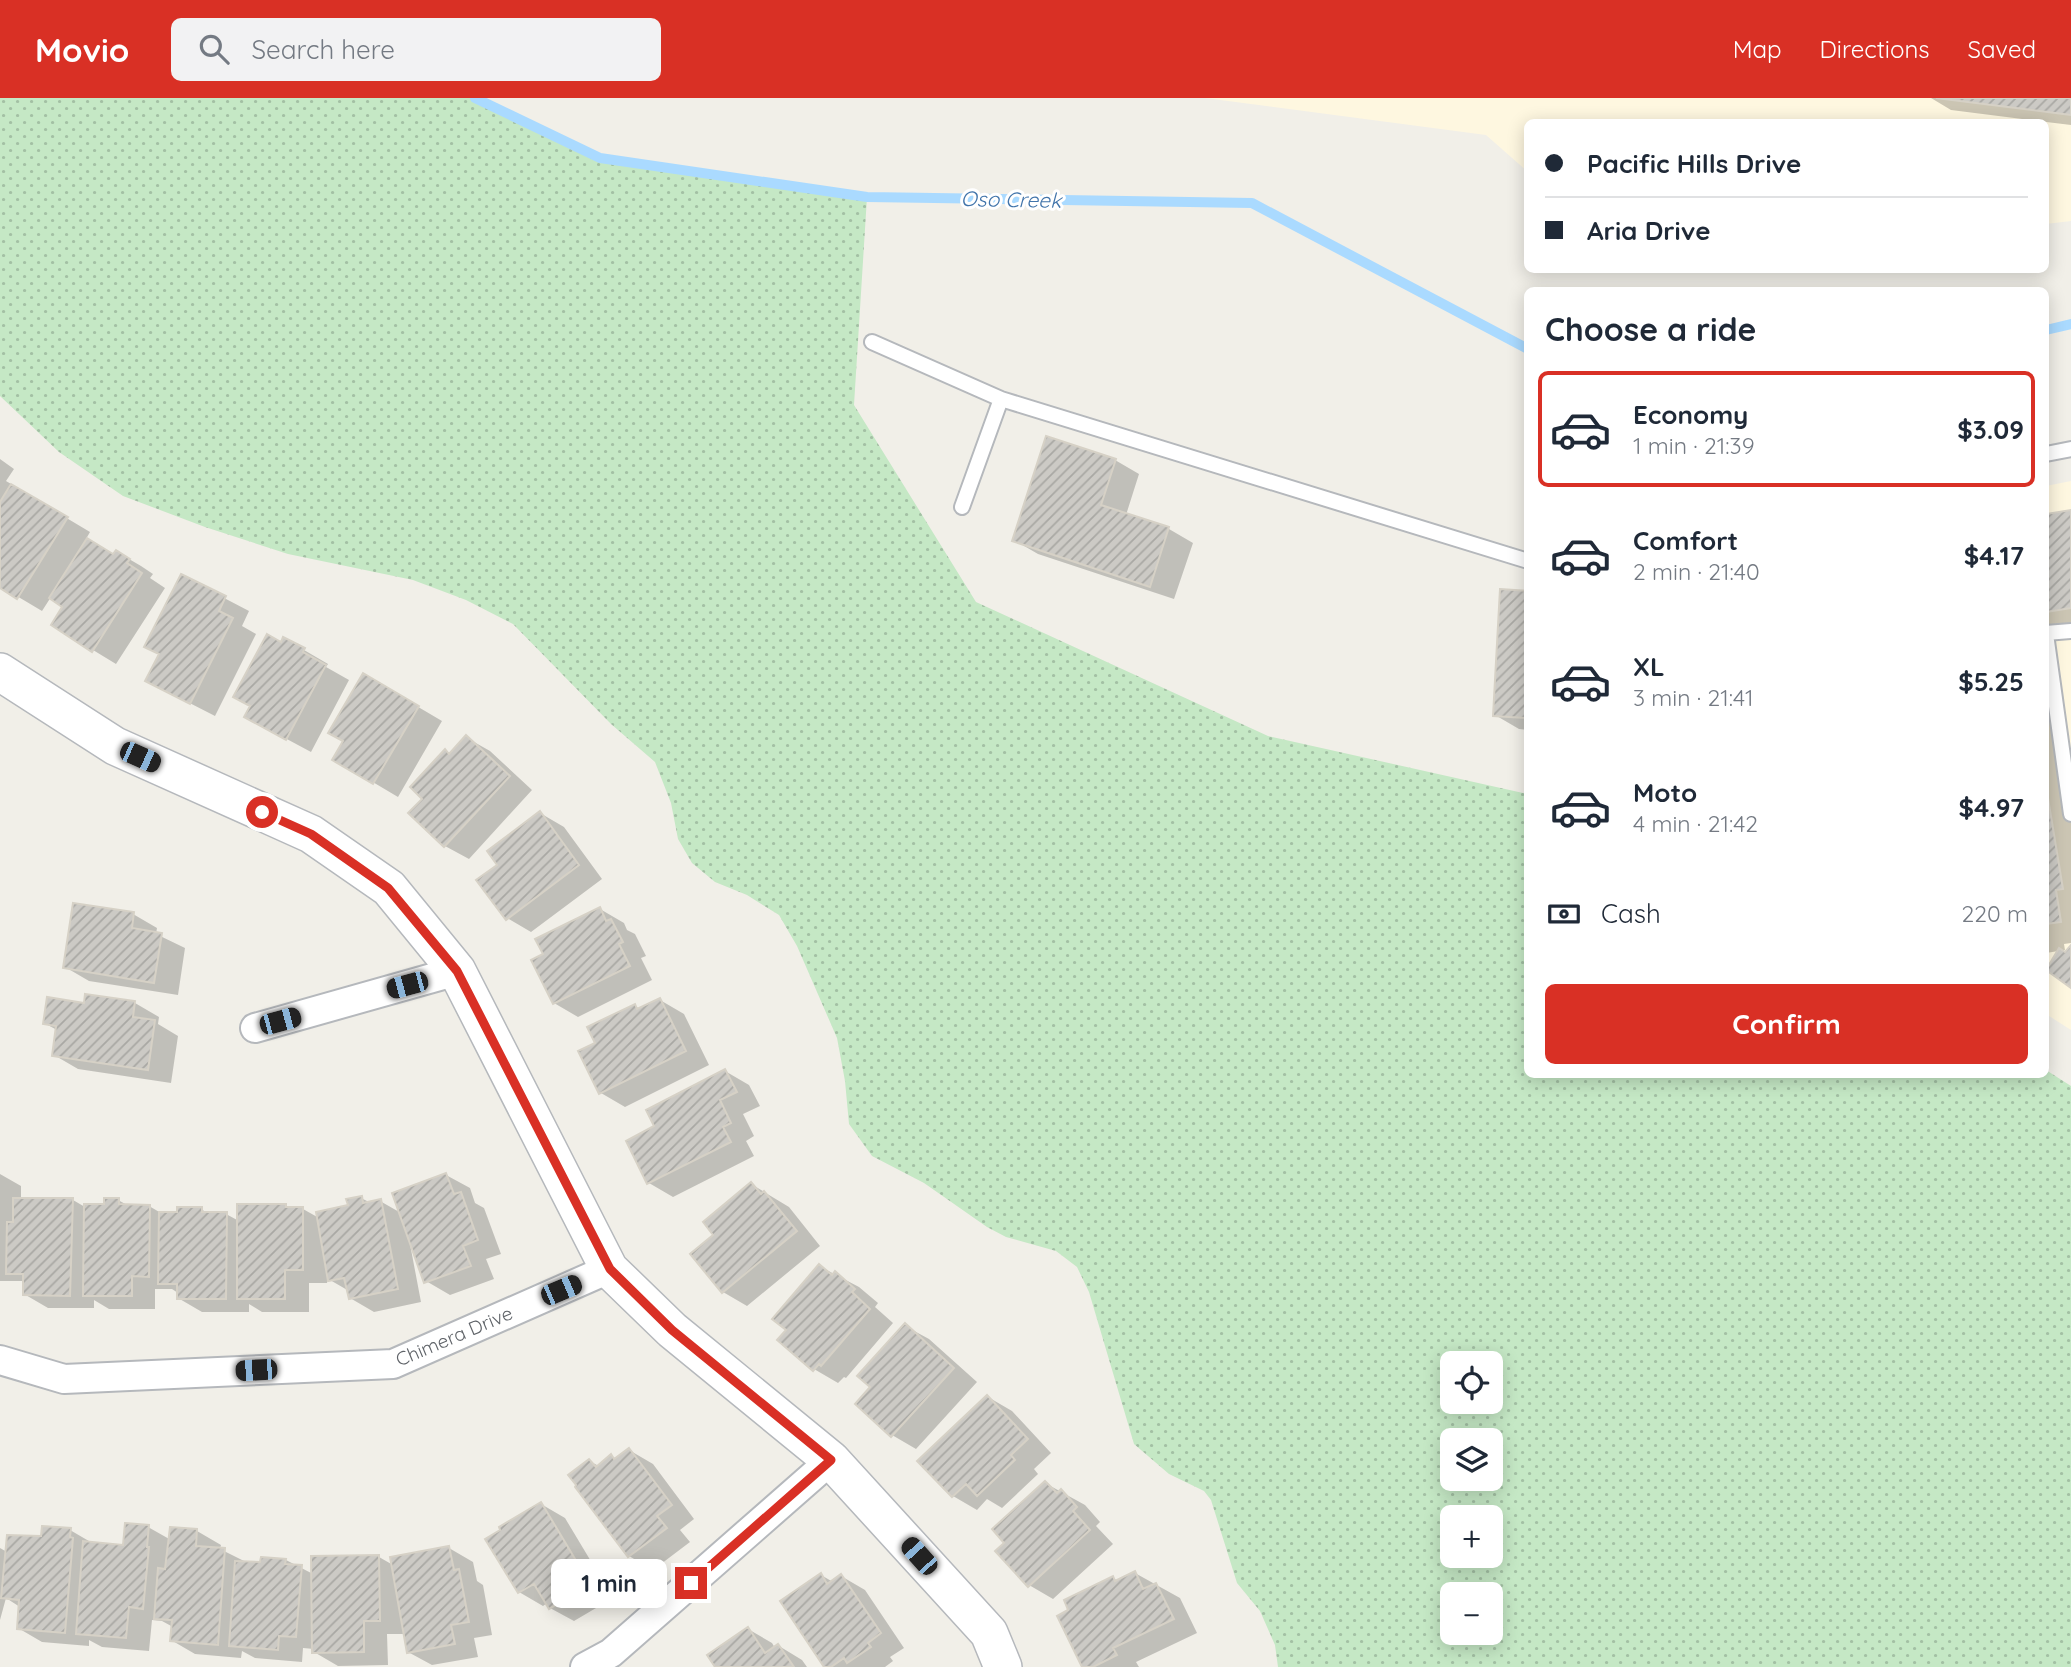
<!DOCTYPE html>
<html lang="en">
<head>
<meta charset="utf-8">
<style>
  :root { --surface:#fff; --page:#f2f2f3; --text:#1f2937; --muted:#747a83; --line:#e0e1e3; --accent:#d93025 }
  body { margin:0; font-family:Quicksand,sans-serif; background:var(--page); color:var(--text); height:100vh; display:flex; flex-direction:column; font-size:26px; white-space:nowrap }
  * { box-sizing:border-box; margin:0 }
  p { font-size:23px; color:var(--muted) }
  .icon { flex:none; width:38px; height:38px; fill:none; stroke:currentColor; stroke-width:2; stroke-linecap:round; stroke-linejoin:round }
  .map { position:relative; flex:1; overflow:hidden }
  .drawer { position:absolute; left:1524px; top:189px; width:525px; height:791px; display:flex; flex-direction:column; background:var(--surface); border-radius:10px; box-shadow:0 4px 18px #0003 }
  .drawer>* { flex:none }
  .top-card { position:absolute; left:1524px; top:21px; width:525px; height:154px; border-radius:10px; box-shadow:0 4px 18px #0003; display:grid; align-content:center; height:154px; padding:0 21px; background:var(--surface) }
  .buttons { position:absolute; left:1440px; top:1253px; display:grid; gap:14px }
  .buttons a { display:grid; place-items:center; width:63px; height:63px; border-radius:10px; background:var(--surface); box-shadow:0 4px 18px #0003; font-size:35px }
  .end { position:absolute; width:32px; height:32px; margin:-16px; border:9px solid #d93025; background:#fff; box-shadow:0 0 0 4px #fff }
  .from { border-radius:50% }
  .bubble { position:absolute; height:49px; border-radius:10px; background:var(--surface); box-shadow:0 4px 18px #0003; font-size:23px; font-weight:700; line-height:49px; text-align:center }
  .car { position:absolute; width:21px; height:42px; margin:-21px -10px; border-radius:9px; box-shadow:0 0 5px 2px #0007; background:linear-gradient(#222 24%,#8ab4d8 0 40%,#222 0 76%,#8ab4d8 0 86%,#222 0) }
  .top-card b { display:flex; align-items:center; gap:24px; height:66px; font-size:26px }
  .top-card b+b { border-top:2px solid var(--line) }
  .top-card i { width:18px; height:18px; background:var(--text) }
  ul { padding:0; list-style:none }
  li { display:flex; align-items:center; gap:21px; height:116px; margin:0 14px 10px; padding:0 7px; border:4px solid transparent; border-radius:10px }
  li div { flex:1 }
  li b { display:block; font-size:26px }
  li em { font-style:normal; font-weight:700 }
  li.selected { border-color:var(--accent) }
  li>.icon { width:63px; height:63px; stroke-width:1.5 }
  h2 { padding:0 21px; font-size:32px; line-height:84px }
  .pay { display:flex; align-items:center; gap:18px; height:77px; padding:0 21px; font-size:26px }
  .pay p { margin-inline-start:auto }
  .cta { display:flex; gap:14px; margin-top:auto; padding:14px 21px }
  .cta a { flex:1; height:80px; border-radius:10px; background:var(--accent); color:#fff; font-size:28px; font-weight:700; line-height:80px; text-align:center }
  header { display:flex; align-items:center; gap:42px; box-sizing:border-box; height:98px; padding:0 35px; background:var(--accent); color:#fff }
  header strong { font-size:33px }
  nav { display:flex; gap:38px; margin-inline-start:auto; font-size:24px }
  .search { width:490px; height:63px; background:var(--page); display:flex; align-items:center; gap:18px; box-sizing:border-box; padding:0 24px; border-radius:10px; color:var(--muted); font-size:26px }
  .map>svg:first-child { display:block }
</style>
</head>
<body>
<header>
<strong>Movio</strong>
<div class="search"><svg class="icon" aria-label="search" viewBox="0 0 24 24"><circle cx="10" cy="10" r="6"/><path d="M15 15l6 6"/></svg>Search here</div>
<nav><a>Map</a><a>Directions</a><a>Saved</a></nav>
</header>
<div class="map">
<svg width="2071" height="1569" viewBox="0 0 2071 1569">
  <defs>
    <pattern id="grass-dots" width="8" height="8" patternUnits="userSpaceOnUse" patternTransform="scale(1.75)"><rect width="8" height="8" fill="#c5e8c5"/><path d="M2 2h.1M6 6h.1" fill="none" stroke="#a3c0a4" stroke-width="1.8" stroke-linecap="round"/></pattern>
    <pattern id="building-hatch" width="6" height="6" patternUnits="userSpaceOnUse" patternTransform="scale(1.75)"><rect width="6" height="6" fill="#cccac5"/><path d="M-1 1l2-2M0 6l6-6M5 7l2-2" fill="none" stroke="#a9a8a4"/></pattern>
  </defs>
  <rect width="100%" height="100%" fill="#f1efe8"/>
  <path fill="#fef7e0" d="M 1205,0 L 2071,0 L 2071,123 L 2046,126 L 2046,24 L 1528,24 L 1528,74 L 1486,37 Z
    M 2071,383 L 2071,932 L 2046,916 L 2046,388 Z"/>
  <path fill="url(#grass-dots)" fill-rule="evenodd" d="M 0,0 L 475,0 L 600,60 L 867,99 L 854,307 L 976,504 L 1268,638 L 1523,695 L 1528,694 L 1528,976 L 2046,976 L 2046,972 L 2071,988 L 2071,1569 L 1278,1569 L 1275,1547 L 1260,1513 L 1237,1485 L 1211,1402 L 1204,1393 L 1169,1376 L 1134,1346 L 1089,1194 L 1077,1169 L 1056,1153 L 1006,1139 L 987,1129 L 924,1085 L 872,1058 L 849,1026 L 845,983 L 837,940 L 797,848 L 779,817 L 747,797 L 715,784 L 692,765 L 678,741 L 671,705 L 655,664 L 611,626 L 513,526 L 466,502 L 413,482 L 288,456 L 205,429 L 123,398 L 59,354 L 0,298 ZM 1452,1265 L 1491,1265 L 1491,1304 L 1452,1304 ZM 1452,1342 L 1491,1342 L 1491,1381 L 1452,1381 ZM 1452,1419 L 1491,1419 L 1491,1458 L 1452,1458 ZM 1452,1496 L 1491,1496 L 1491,1535 L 1452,1535 Z"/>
  <path fill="#0003" d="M 1931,0 L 2071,0 L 2071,27 L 1951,12 Z
    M 0,361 L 14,371 L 6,383 L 18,390 L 18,391 L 90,434 L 86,441 L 115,458 L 117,454 L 141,468 L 153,476 L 150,480 L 165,490 L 116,566 L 93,552 L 65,508 L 51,499 L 42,513 L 0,488 Z
    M 1115,362 L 1139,376 L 1126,417 L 1169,431 L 1193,445 L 1174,501 L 1038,456 L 1014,442 Z
    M 2071,414 L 2071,532 L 2046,530 L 2046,418 Z
    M 182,478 L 249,513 L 242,528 L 256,536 L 215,618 L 172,596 L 161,556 Z
    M 1528,495 L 1528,632 L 1519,631 L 1495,617 Z
    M 282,546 L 304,552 L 328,566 L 326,569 L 349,582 L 311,654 L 270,632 Z
    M 364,577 L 442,623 L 398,699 L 334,661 L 345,642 Z
    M 2046,578 L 2071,683 L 2071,845 L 2064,846 L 2065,852 L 2046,855 Z
    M 467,640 L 490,653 L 532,692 L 469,761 L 445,748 L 424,701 L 445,654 L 451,657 Z
    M 540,715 L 564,729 L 602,781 L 531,834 L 507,820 L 499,767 Z
    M 600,811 L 624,825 L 627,832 L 635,836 L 646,858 L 641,860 L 652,882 L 578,919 L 554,905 L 545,857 Z
    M 133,816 L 157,830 L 156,836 L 185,850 L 178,897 L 89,883 L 65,869 Z
    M 87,898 L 135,905 L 159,919 L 158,926 L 178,938 L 171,985 L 78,971 L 54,957 L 57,932 L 44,925 L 85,907 Z
    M 660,902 L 684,916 L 709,967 L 625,1009 L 601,995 L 597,946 L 634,908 L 641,912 Z
    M 725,973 L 749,987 L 760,1008 L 743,1016 L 754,1038 L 746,1043 L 754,1058 L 673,1099 L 649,1085 L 656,1029 Z
    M 0,1076 L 21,1088 L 21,1101 L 73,1102 L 85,1109 L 105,1108 L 118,1102 L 129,1108 L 149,1108 L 161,1115 L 178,1115 L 201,1111 L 209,1116 L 226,1116 L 239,1123 L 286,1108 L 291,1111 L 303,1111 L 319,1120 L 350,1109 L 361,1100 L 371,1105 L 380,1103 L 401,1115 L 446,1077 L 470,1090 L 475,1105 L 484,1110 L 501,1156 L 486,1161 L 494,1181 L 450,1197 L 426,1183 L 412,1145 L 410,1146 L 421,1204 L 374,1214 L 350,1200 L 349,1193 L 330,1182 L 327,1174 L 327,1185 L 309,1185 L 309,1214 L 262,1214 L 249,1206 L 249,1214 L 202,1214 L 178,1200 L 178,1195 L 172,1191 L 155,1191 L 155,1211 L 109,1211 L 94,1202 L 94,1210 L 48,1210 L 24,1196 L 24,1185 L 22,1183 L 0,1183 Z
    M 751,1086 L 789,1109 L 820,1148 L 747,1208 L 723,1194 L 716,1137 Z
    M 819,1168 L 859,1189 L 878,1205 L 875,1209 L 893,1225 L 846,1280 L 844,1279 L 838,1285 L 814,1271 L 788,1232 Z
    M 905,1228 L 929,1241 L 977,1284 L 916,1351 L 892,1337 L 873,1289 Z
    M 988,1299 L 1012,1313 L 1051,1355 L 1034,1371 L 1038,1376 L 1002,1410 L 987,1401 L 977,1412 L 953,1398 Z
    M 629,1352 L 653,1366 L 694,1421 L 680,1432 L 690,1444 L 653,1472 L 629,1458 L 577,1389 L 589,1363 L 599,1368 L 611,1358 L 617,1361 Z
    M 1045,1385 L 1085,1407 L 1100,1424 L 1096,1428 L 1113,1446 L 1053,1501 L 1029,1487 Z
    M 541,1406 L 565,1420 L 613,1500 L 574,1523 L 550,1510 L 547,1505 L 543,1508 L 519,1494 Z
    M 148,1429 L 171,1442 L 197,1433 L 221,1447 L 220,1451 L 248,1465 L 286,1462 L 313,1476 L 379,1459 L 393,1467 L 449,1450 L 473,1464 L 477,1483 L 483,1487 L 492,1537 L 474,1540 L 478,1559 L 432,1567 L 408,1554 L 405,1536 L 387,1536 L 388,1567 L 338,1568 L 314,1554 L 314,1551 L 303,1550 L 302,1564 L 255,1560 L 242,1553 L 241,1560 L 195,1556 L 171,1542 L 173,1529 L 162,1523 L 152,1522 L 149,1553 L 102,1549 L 89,1542 L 89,1548 L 42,1544 L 18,1530 L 20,1509 L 6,1500 L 0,1522 L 0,1450 L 7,1454 L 43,1439 L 70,1432 L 94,1446 L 125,1448 Z
    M 1135,1475 L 1180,1500 L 1197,1535 L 1136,1564 L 1139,1569 L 1084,1569 L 1112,1480 L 1118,1483 Z
    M 821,1477 L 833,1484 L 841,1478 L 865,1492 L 904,1550 L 890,1559 L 893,1563 L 885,1569 L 826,1569 Z
    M 748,1531 L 772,1545 L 775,1550 L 779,1548 L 802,1562 L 807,1569 L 717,1569 Z"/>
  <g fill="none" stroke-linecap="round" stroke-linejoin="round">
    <path stroke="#aadaff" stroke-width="10" d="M 475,0 L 600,60 L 867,99 L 1252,105 L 1528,251
      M 2046,232 L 2071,226"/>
  </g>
  <path fill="url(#building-hatch)" stroke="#d6d1c6" stroke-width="2" d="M 1936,0 L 2071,0 L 2071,17 Z
    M 1046,338 L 1116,361 L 1101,407 L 1169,429 L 1150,489 L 1012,443 Z
    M 11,386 L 68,419 L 17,501 L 0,490 L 0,404 Z
    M 2071,412 L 2071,510 L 2046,514 L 2046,416 Z
    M 87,440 L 113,456 L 116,452 L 130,461 L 127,465 L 142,475 L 92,554 L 51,527 L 62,509 L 49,500 Z
    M 181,476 L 226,498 L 219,513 L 233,520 L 190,606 L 145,583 L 159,556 L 144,549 Z
    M 1500,491 L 1528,493 L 1528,620 L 1493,618 Z
    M 267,536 L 281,544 L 283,539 L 305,550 L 303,554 L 326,567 L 286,642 L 244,619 L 250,608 L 233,599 Z
    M 363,575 L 419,608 L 373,686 L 332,662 L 343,643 L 328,635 Z
    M 466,637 L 510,678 L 444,749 L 408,715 L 422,701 L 410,689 L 445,651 L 449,656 Z
    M 2046,688 L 2063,791 L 2056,792 L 2061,824 L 2046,826 Z
    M 540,713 L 579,767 L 506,822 L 476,782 L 497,767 L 487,753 Z
    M 73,805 L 134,814 L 132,830 L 162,835 L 154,885 L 63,870 Z
    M 600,809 L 606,823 L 611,821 L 623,844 L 619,846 L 630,868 L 553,906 L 531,862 L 543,856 L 535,841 Z
    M 2071,847 L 2071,890 L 2046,872 L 2059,850 L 2065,854 Z
    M 85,896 L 135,903 L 133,919 L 155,922 L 148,972 L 52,958 L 56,928 L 43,926 L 47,899 L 84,905 Z
    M 660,900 L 686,953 L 599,996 L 578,953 L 595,945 L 587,929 L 635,906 L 637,911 Z
    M 725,971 L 737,994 L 720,1002 L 731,1025 L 723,1029 L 731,1044 L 647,1086 L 626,1043 L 654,1028 L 646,1012 Z
    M 446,1075 L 454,1096 L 461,1094 L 478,1142 L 463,1148 L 471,1168 L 424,1185 L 392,1095 Z
    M 751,1084 L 761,1096 L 764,1093 L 797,1133 L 722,1195 L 690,1156 L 713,1137 L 703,1124 Z
    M 362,1098 L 363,1105 L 381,1101 L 398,1191 L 349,1201 L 344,1180 L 328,1183 L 316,1114 L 348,1107 L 346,1101 Z
    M 13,1100 L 73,1100 L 70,1198 L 23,1197 L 23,1176 L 6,1176 L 7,1124 L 13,1124 Z
    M 104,1100 L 119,1100 L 119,1106 L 150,1107 L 149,1179 L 132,1178 L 132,1198 L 83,1198 L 84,1106 L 104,1106 Z
    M 237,1106 L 286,1106 L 286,1109 L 303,1109 L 303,1172 L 285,1172 L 285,1201 L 237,1201 Z
    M 177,1109 L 202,1109 L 202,1114 L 227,1114 L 226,1201 L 177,1201 L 177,1186 L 158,1186 L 159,1114 L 177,1114 Z
    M 819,1166 L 832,1177 L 835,1173 L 855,1191 L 852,1194 L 870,1211 L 821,1268 L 819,1266 L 813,1273 L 777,1242 L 786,1232 L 772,1221 Z
    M 905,1225 L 954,1270 L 891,1339 L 855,1306 L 870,1289 L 857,1278 Z
    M 987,1297 L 1028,1341 L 1011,1357 L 1015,1362 L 977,1398 L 966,1386 L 952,1399 L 917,1363 Z
    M 629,1350 L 672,1407 L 657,1418 L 667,1430 L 628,1459 L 575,1389 L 576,1387 L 568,1377 L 589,1361 L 596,1369 L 611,1356 L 614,1361 Z
    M 1045,1383 L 1057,1395 L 1061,1391 L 1077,1409 L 1073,1413 L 1090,1432 L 1028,1489 L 995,1453 L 1004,1445 L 992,1431 Z
    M 541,1404 L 590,1486 L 549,1511 L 534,1486 L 518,1495 L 485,1441 L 500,1432 L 499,1429 Z
    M 125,1425 L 149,1427 L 147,1449 L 149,1449 L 143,1511 L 129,1509 L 126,1540 L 76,1536 L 83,1443 L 123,1447 Z
    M 42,1428 L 71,1430 L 70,1439 L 73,1440 L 65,1535 L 17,1531 L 19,1502 L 1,1500 L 7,1437 L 41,1438 Z
    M 170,1429 L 197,1431 L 196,1448 L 225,1450 L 218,1547 L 170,1543 L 172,1522 L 154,1521 L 158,1470 L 165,1471 Z
    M 449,1448 L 454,1472 L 459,1471 L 469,1524 L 451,1527 L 455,1546 L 407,1555 L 390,1459 Z
    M 379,1457 L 380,1523 L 364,1523 L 364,1554 L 312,1555 L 311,1458 Z
    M 261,1459 L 286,1461 L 285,1466 L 302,1467 L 296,1539 L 279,1538 L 278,1552 L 229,1548 L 235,1463 L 260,1464 Z
    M 1135,1473 L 1143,1491 L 1156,1485 L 1174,1521 L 1113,1550 L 1117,1557 L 1093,1569 L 1082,1569 L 1057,1518 L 1068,1512 L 1064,1502 L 1113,1478 L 1115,1483 Z
    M 821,1475 L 827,1486 L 841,1476 L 881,1535 L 868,1545 L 871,1549 L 847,1565 L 844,1560 L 831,1569 L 824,1569 L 780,1503 Z
    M 748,1529 L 765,1555 L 778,1546 L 794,1569 L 715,1569 L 707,1557 Z"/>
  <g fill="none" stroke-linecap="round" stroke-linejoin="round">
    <g stroke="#b5b8bc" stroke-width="18">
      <path id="service" d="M 872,244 L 1001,301 L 1528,463
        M 2046,356 L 2071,351
        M 962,409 L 1001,301
        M 2046,535 L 2071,533
        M 2046,536 L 2071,716"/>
    </g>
    <g stroke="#b5b8bc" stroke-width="32">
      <path id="minor" d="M 255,930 L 457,873
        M 0,1262 L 64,1281 L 393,1266 L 609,1171
        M 585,1569 L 611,1555 L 831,1362"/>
    </g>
    <g stroke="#b5b8bc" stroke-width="40">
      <path id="tertiary" d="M 0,574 L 115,648 L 311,736 L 389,790 L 457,873 L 609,1171 L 672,1232 L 831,1362 L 989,1535 L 1003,1569"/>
    </g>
    <use href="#service" stroke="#fff" stroke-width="14"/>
    <use href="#minor" stroke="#fff" stroke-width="28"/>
    <use href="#tertiary" stroke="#fff" stroke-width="37"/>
  </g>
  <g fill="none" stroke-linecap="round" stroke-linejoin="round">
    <path stroke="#d93025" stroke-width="9" d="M 262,714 L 311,736 L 388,790 L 457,873 L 610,1171 L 672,1232 L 831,1362 L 691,1485"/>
  </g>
  <g text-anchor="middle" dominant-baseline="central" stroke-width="6" stroke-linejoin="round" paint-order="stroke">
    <g font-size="19" fill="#5f6368" stroke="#fff">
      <text transform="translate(454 1238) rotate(-23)">Chimera Drive</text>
    </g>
    <g font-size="21" font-style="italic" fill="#4174aa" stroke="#fff">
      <text transform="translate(1011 101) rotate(1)">Oso Creek</text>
    </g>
  </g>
</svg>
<div class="buttons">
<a><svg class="icon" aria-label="locate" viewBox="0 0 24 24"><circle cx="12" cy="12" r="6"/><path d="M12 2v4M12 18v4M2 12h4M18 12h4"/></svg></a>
<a><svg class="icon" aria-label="layers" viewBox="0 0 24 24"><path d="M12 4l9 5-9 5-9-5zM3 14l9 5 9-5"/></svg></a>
<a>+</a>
<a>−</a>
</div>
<i class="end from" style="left:262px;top:714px"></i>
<i class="end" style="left:691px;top:1485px"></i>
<div class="bubble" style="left:551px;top:1461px;width:116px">1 min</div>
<i class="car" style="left:140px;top:659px;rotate:114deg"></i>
<i class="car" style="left:407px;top:887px;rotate:255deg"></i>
<i class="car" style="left:280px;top:923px;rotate:75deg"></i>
<i class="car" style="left:561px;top:1192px;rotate:67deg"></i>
<i class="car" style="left:256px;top:1272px;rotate:267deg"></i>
<i class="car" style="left:919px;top:1458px;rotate:318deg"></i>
<div class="top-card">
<b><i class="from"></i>Pacific Hills Drive</b>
<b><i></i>Aria Drive</b>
</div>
<section class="drawer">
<h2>Choose a ride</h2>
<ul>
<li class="selected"><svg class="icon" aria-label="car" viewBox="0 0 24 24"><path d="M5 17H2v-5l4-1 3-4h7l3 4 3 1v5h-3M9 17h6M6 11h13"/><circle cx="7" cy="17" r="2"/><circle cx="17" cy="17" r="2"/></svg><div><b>Economy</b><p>1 min · 21:39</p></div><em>$3.09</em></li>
<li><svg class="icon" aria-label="car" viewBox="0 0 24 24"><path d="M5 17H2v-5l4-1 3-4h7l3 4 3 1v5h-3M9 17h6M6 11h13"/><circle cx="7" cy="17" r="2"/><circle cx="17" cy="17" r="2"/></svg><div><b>Comfort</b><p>2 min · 21:40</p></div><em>$4.17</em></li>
<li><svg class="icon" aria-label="car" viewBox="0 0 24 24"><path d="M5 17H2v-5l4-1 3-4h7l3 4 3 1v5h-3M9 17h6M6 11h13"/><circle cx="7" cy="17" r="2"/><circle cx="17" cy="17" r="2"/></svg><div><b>XL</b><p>3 min · 21:41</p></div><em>$5.25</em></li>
<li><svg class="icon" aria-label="car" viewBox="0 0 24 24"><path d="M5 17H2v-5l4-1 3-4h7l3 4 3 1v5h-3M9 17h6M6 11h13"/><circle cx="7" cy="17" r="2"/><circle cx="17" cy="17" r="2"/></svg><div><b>Moto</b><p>4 min · 21:42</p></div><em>$4.97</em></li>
</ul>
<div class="pay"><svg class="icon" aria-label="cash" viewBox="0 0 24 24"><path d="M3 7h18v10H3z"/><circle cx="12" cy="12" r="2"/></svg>Cash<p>220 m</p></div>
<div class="cta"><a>Confirm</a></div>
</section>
</div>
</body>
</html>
